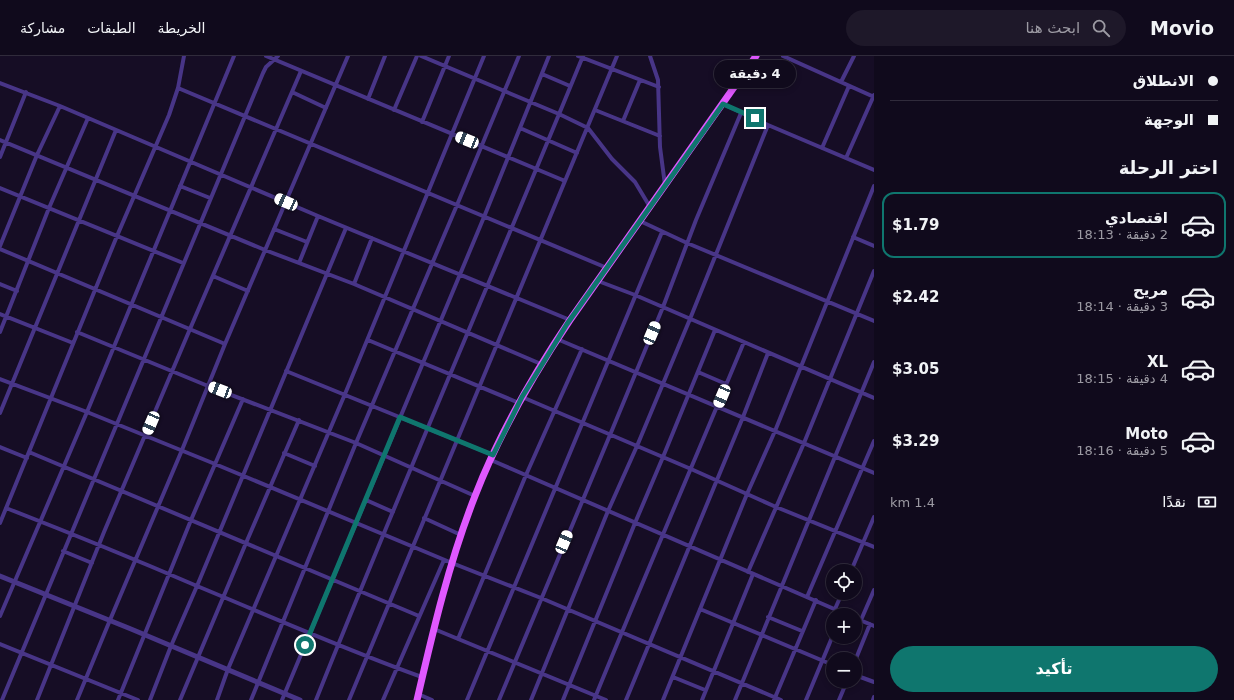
<!DOCTYPE html>
<html lang="ar">
<head>
<meta charset="utf-8">
<style>
  :root { --surface:#100a1c; --page:#1e1829; --text:#f1f3f6; --muted:#9c9aa3; --line:#302b3b; --accent:#0f766e }
  body { margin:0; font-family:"DejaVu Sans",Vazirmatn,sans-serif; background:var(--page); color:var(--text); direction:rtl; height:100vh; display:flex; flex-direction:column; font-size:15px; white-space:nowrap }
  * { box-sizing:border-box; margin:0 }
  p { font-size:13px; color:var(--muted) }
  .icon { flex:none; width:22px; height:22px; fill:none; stroke:currentColor; stroke-width:2; stroke-linecap:round; stroke-linejoin:round }
  .map { position:relative; flex:1; overflow:hidden; direction:ltr }
  .sheet { display:flex; flex-direction:column; background:var(--surface); width:360px }
  .sheet>* { flex:none }
  .hud { display:grid; align-content:center; height:88px; padding:0 16px; background:var(--surface) }
  .controls { position:absolute; left:826px; top:508px; display:grid; gap:8px }
  .controls a { display:grid; place-items:center; width:36px; height:36px; border-radius:50%; background:var(--surface); box-shadow:0 2px 6px #0003,0 0 0 1px var(--line); font-size:20px }
  .end { position:absolute; width:18px; height:18px; margin:-9px; border:5px solid #0f766e; background:#fff; box-shadow:0 0 0 2px #fff }
  .from { border-radius:50% }
  .bubble { position:absolute; height:28px; border-radius:14px; background:var(--surface); box-shadow:0 2px 6px #0003,0 0 0 1px var(--line); font-size:13px; font-weight:800; line-height:28px; text-align:center; direction:rtl }
  .car { position:absolute; width:12px; height:24px; margin:-12px -6px; border-radius:5px; box-shadow:0 0 3px 1px #0007; background:linear-gradient(#fff 24%,#345 0 40%,#fff 0 76%,#345 0 86%,#fff 0) }
  .hud b { display:flex; align-items:center; gap:14px; height:38px; font-size:15px }
  .hud b+b { border-top:1px solid var(--line) }
  .hud i { width:10px; height:10px; background:var(--text) }
  ul { padding:0; list-style:none }
  li { display:flex; align-items:center; gap:12px; height:66px; margin:0 8px 6px; padding:0 8px; border:2px solid transparent; border-radius:12px }
  li div { flex:1 }
  li b { display:block; font-size:15px }
  li em { font-style:normal; font-weight:800 }
  li.selected { border-color:var(--accent) }
  li>.icon { width:36px; height:36px; stroke-width:1.5 }
  h2 { padding:0 16px; font-size:18px; line-height:48px }
  .pay { display:flex; align-items:center; gap:10px; height:44px; padding:0 16px; font-size:15px }
  .pay p { margin-inline-start:auto }
  .action { display:flex; gap:8px; margin-top:auto; padding:8px 16px }
  .action a { flex:1; height:46px; border-radius:24px; background:var(--accent); color:#fff; font-size:16px; font-weight:800; line-height:46px; text-align:center }
  header { display:flex; align-items:center; gap:24px; box-sizing:border-box; height:56px; padding:0 20px; background:var(--surface); border-bottom:1px solid var(--line) }
  header strong { font-size:19px }
  nav { display:flex; gap:22px; margin-inline-start:auto; font-size:14px }
  .search { width:280px; height:36px; background:var(--page); display:flex; align-items:center; gap:10px; box-sizing:border-box; padding:0 14px; border-radius:22px; color:var(--muted); font-size:15px }
  main { display:flex; flex:1; min-height:0 }
  .map>svg:first-child { display:block }
</style>
</head>
<body>
<header>
<strong>Movio</strong>
<div class="search"><svg class="icon" aria-label="search" viewBox="0 0 24 24"><circle cx="10" cy="10" r="6"/><path d="M15 15l6 6"/></svg>ابحث هنا</div>
<nav><a>الخريطة</a><a>الطبقات</a><a>مشاركة</a></nav>
</header>
<main>
<section class="sheet">
<div class="hud">
<b><i class="from"></i>الانطلاق</b>
<b><i></i>الوجهة</b>
</div>
<h2>اختر الرحلة</h2>
<ul>
<li class="selected"><svg class="icon" aria-label="car" viewBox="0 0 24 24"><path d="M5 17H2v-5l4-1 3-4h7l3 4 3 1v5h-3M9 17h6M6 11h13"/><circle cx="7" cy="17" r="2"/><circle cx="17" cy="17" r="2"/></svg><div><b>اقتصادي</b><p>2 دقيقة · 18:13</p></div><em>$1.79</em></li>
<li><svg class="icon" aria-label="car" viewBox="0 0 24 24"><path d="M5 17H2v-5l4-1 3-4h7l3 4 3 1v5h-3M9 17h6M6 11h13"/><circle cx="7" cy="17" r="2"/><circle cx="17" cy="17" r="2"/></svg><div><b>مريح</b><p>3 دقيقة · 18:14</p></div><em>$2.42</em></li>
<li><svg class="icon" aria-label="car" viewBox="0 0 24 24"><path d="M5 17H2v-5l4-1 3-4h7l3 4 3 1v5h-3M9 17h6M6 11h13"/><circle cx="7" cy="17" r="2"/><circle cx="17" cy="17" r="2"/></svg><div><b>XL</b><p>4 دقيقة · 18:15</p></div><em>$3.05</em></li>
<li><svg class="icon" aria-label="car" viewBox="0 0 24 24"><path d="M5 17H2v-5l4-1 3-4h7l3 4 3 1v5h-3M9 17h6M6 11h13"/><circle cx="7" cy="17" r="2"/><circle cx="17" cy="17" r="2"/></svg><div><b>Moto</b><p>5 دقيقة · 18:16</p></div><em>$3.29</em></li>
</ul>
<div class="pay"><svg class="icon" aria-label="cash" viewBox="0 0 24 24"><path d="M3 7h18v10H3z"/><circle cx="12" cy="12" r="2"/></svg>نقدًا<p>1.4 km</p></div>
<div class="action"><a>تأكيد</a></div>
</section>
<div class="map">
<svg width="874" height="644" viewBox="0 0 874 644">
  <rect width="100%" height="100%" fill="#160d25"/>
  <g fill="none" stroke-linecap="round" stroke-linejoin="round">
    <path stroke="#483587" stroke-width="4" d="M 266,0 L 565,125
      M 421,0 L 559,58 L 588,72 L 612,103 L 635,126 L 650,151
      M 578,0 L 659,31
      M 650,0 L 658,24 L 660,91 L 665,129
      M 783,0 L 874,41
      M 542,18 L 570,30
      M 841,26 L 854,0
      M 0,27 L 60,50 L 318,160 L 570,264
      M 178,32 L 607,212
      M 292,36 L 326,52
      M 368,43 L 385,0
      M 723,48 L 768,69 L 874,114
      M 394,54 L 417,0
      M 595,54 L 660,80
      M 623,65 L 640,24
      M 422,66 L 449,0
      M 520,72 L 577,97
      M 0,84 L 265,194 L 354,228 L 541,308
      M 822,92 L 849,30
      M 0,101 L 26,36
      M 846,102 L 874,39
      M 180,130 L 210,142
      M 0,132 L 183,207
      M 640,165 L 687,187 L 874,265
      M 274,173 L 307,186
      M 853,181 L 874,190
      M 0,190 L 37,99 L 60,50
      M 0,193 L 225,288
      M 299,207 L 318,160
      M 213,220 L 248,235
      M 598,225 L 635,239 L 874,342
      M 0,228 L 17,235
      M 354,228 L 372,182
      M 0,258 L 73,287
      M 0,276 L 49,152 L 88,62
      M 77,276 L 208,330 L 356,387 L 475,440
      M 557,283 L 874,417
      M 368,284 L 519,347
      M 286,315 L 493,399
      M 698,316 L 726,328
      M 0,323 L 87,356 L 215,408 L 452,507 L 541,542 L 781,644
      M 522,341 L 691,413 L 776,451 L 874,491
      M 0,357 L 116,74
      M 0,391 L 27,402
      M 29,396 L 419,560
      M 284,397 L 315,410
      M 491,404 L 848,559
      M 366,444 L 393,456
      M 6,452 C 70,477 134,503 197,530 C 272,561 346,594 422,621
      M 424,462 L 461,479
      M 0,467 L 117,180 L 169,59 L 178,32 L 184,0
      M 63,495 L 92,507
      M 851,515 L 874,461
      M 748,516 L 804,387 L 874,215
      M 807,541 L 874,385
      M 700,553 L 833,609
      M 835,553 L 842,537
      M 0,560 L 87,356 L 234,0
      M 768,561 L 802,575
      M 855,562 L 874,570
      M 861,564 L 874,534
      M 434,573 L 606,644
      M 458,583 L 526,419 L 582,293
      M 0,588 L 138,644
      M 855,605 L 870,568
      M 855,619 L 874,626
      M 673,621 L 705,634
      M 418,638 L 432,644
      M 2,644 L 263,17 L 266,11 L 278,0
      M 37,644 L 104,476 L 190,273 L 301,15
      M 77,644 L 110,564 L 182,394 L 225,288 L 348,0
      M 118,644 L 191,464 L 243,343
      M 150,644 L 171,590 L 197,530 L 346,172
      M 180,644 L 246,487 L 299,364
      M 217,644 L 228,613 L 345,338 L 484,0
      M 251,644 L 356,387 L 457,149 L 519,0
      M 282,644 L 484,161 L 549,0
      M 316,644 C 402,428 495,215 583,0
      M 349,644 L 617,0
      M 383,644 L 444,504
      M 467,644 L 662,176
      M 499,644 L 610,379 L 663,251 L 696,164 L 741,57
      M 531,644 L 608,455 L 637,390 L 690,263 L 768,69
      M 563,644 L 635,467 L 663,401 L 715,274
      M 594,644 C 643,524 694,406 744,286
      M 626,644 L 743,361 L 768,297
      M 663,644 L 747,438 L 775,375 L 874,130
      M 702,644 L 753,518
      M 735,644 L 874,306
      M 774,644 L 816,544
      M 806,644 L 833,579
      M 839,644 L 847,625
      M 873,644 L 874,641"/>
    <path stroke="#483587" stroke-width="5" d="M 0,520 L 131,573 L 300,644"/>
    <path stroke="#e058ff" stroke-width="7" d="M 417,644 C 433,575 449,506 475,440 C 499,378 533,319 570,264 L 756,0"/>
  </g>
  <g fill="none" stroke-linecap="round" stroke-linejoin="round">
    <path stroke="#0f766e" stroke-width="5" d="M 305,589 L 400,361 L 493,399 L 522,341 L 567,268 L 723,48 L 755,62"/>
  </g>
</svg>
<div class="controls">
<a><svg class="icon" aria-label="locate" viewBox="0 0 24 24"><circle cx="12" cy="12" r="6"/><path d="M12 2v4M12 18v4M2 12h4M18 12h4"/></svg></a>
<a>+</a>
<a>−</a>
</div>
<i class="end from" style="left:305px;top:589px"></i>
<i class="end" style="left:755px;top:62px"></i>
<div class="bubble" style="left:714px;top:4px;width:82px">4 دقيقة</div>
<i class="car" style="left:467px;top:84px;rotate:292deg"></i>
<i class="car" style="left:286px;top:146px;rotate:294deg"></i>
<i class="car" style="left:652px;top:277px;rotate:23deg"></i>
<i class="car" style="left:220px;top:334px;rotate:291deg"></i>
<i class="car" style="left:722px;top:340px;rotate:203deg"></i>
<i class="car" style="left:151px;top:367px;rotate:203deg"></i>
<i class="car" style="left:564px;top:486px;rotate:23deg"></i>
</div>
</main>
</body>
</html>
